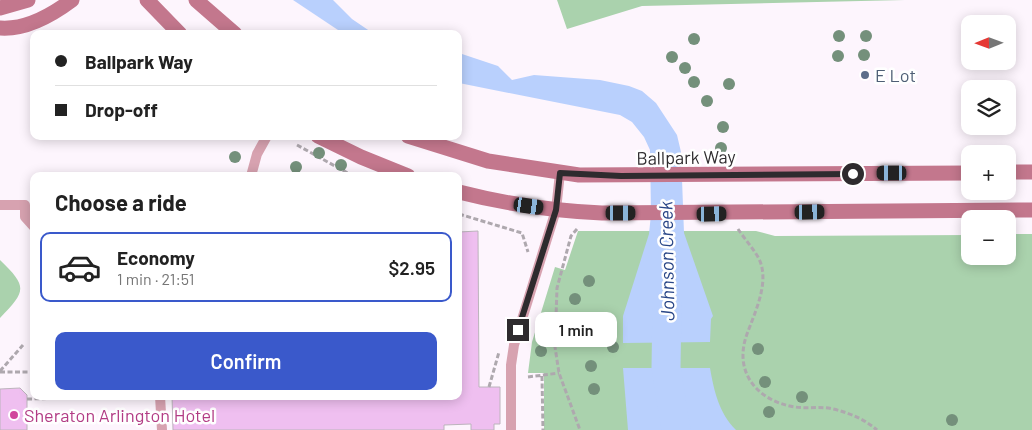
<!DOCTYPE html>
<html lang="en">
<head>
<meta charset="utf-8">
<style>
  :root { --surface:#fff; --page:#f6f6f6; --text:#222; --muted:#767676; --line:#e0e0e0; --accent:#3a59cb }
  body { margin:0; font-family:Barlow,sans-serif; background:var(--page); color:var(--text); height:100vh; display:flex; flex-direction:column; font-size:19px; white-space:nowrap }
  * { box-sizing:border-box; margin:0 }
  p { font-size:16px; color:var(--muted) }
  .icon { flex:none; width:28px; height:28px; fill:none; stroke:currentColor; stroke-width:2; stroke-linecap:round; stroke-linejoin:round }
  .map { position:relative; flex:1; overflow:hidden }
  .details { position:absolute; left:30px; top:172px; width:432px; height:228px; display:flex; flex-direction:column; background:var(--surface); border-radius:10px; box-shadow:0 2px 12px #0003 }
  .details>* { flex:none }
  .guide { position:absolute; left:30px; top:30px; width:432px; height:110px; border-radius:10px; box-shadow:0 2px 12px #0003; display:grid; align-content:center; height:110px; padding:0 25px; background:var(--surface) }
  .needle { width:32px; rotate:269deg }
  .fabs { position:absolute; left:961px; top:15px; display:grid; gap:10px }
  .fabs a { display:grid; place-items:center; width:55px; height:55px; border-radius:10px; background:var(--surface); box-shadow:0 2px 12px #0003; font-size:25px }
  .end { position:absolute; width:22px; height:22px; margin:-11px; border:6px solid #2e2b2e; background:#fff; box-shadow:0 0 0 2px #fff }
  .from { border-radius:50% }
  .bubble { position:absolute; height:35px; border-radius:10px; background:var(--surface); box-shadow:0 2px 12px #0003; font-size:16px; font-weight:600; line-height:35px; text-align:center }
  .car { position:absolute; width:15px; height:30px; margin:-15px -8px; border-radius:6px; box-shadow:0 0 4px 1px #0007; background:linear-gradient(#222 24%,#8ab4d8 0 40%,#222 0 76%,#8ab4d8 0 86%,#222 0) }
  .guide b { display:flex; align-items:center; gap:18px; height:48px; font-size:19px }
  .guide b+b { border-top:1px solid var(--line) }
  .guide i { width:12px; height:12px; background:var(--text) }
  ul { padding:0; list-style:none }
  li { display:flex; align-items:center; gap:15px; height:70px; margin:0 10px 8px; padding:0 15px; border:2px solid transparent; border-radius:10px }
  li div { flex:1 }
  li b { display:block; font-size:19px }
  li em { font-style:normal; font-weight:600 }
  li.active { border-color:var(--accent) }
  li>.icon { width:45px; height:45px; stroke-width:1.5 }
  h2 { padding:0 25px; font-size:22px; line-height:60px }
  .primary-button { display:flex; gap:10px; margin-top:auto; padding:10px 25px }
  .primary-button a { flex:1; height:58px; border-radius:10px; background:var(--accent); color:#fff; font-size:20px; font-weight:600; line-height:58px; text-align:center }
  .map>svg:first-child { display:block }
</style>
</head>
<body>
<div class="map">
<svg width="1032" height="430" viewBox="0 0 1032 430">
  <rect width="100%" height="100%" fill="#fdf5fd"/>
  <path fill="#aad2ad" d="M 557,0 L 905,0 L 642,6 L 567,29 Z
    M 578,231 L 756,231 L 775,236 L 970,235 L 970,256 L 1008,256 L 1008,234 L 1032,234 L 1032,430 L 544,430 L 544,373 L 528,373 L 532,342 L 555,267 L 565,270 Z
    M 0,260 C 28,287 26,291 0,318 Z"/>
  <path fill="#b9d0fd" d="M 293,0 L 333,0 L 352,19 L 374,34 L 344,34 Z
    M 459,53 L 498,66 L 512,80 L 534,75 L 600,80 L 629,86 L 642,91 L 656,103 L 677,135 L 681,152 L 684,233 L 713,316 L 711,319 L 710,342 L 623,343 L 623,316 L 649,234 L 651,214 L 650,150 L 644,137 L 632,122 L 620,115 L 459,83 Z
    M 623,368 L 710,368 C 714,391 719,413 736,430 L 628,430 Z"/>
  <g fill="none" stroke-linecap="round" stroke-linejoin="round">
    <path stroke="#b9d0fd" stroke-width="29" d="M 667,304 L 666,368 L 676,430"/>
  </g>
  <path fill="#efbff0" stroke="#bcb4bc" d="M 478,231 L 479,387 L 500,387 L 500,424 L 494,424 L 494,430 L 471,430 L 471,424 L 444,425 L 444,430 L 173,430 L 172,396 L 459,396 L 459,232 Z
    M 20,388 L 27,395 L 27,430 L 0,430 L 0,389 Z"/>
  <g fill="none" stroke-linecap="round" stroke-linejoin="round">
    <path stroke="#aea8ae" stroke-width="3" stroke-dasharray="5 2.5" stroke-linecap="butt" d="M 297,145 L 353,176
      M 459,214 L 522,233 L 528,252
      M 577,229 L 571,236 L 557,288 L 555,347 L 559,373 L 580,430
      M 738,229 C 744,238 752,247 758,257 C 771,280 755,312 747,334 C 733,372 757,401 795,407 C 808,409 821,406 833,409 C 850,413 864,419 877,430
      M 0,371 L 23,345
      M 0,372 L 34,372
      M 542,376 L 543,430
      M 528,377 L 559,373
      M 489,387 L 499,352
      M 86,398 L 115,398
      M 27,399 L 68,398"/>
    <path stroke="#d7a2b0" stroke-width="10" d="M 251,176 L 257,154 L 267,136
      M 0,205 L 25,205 L 25,217 L 34,227
      M 160,396 L 162,430
      M 511,430 L 511,365 L 514,345 L 556,210 L 560,173"/>
    <path stroke="#c3778d" stroke-width="15" d="M 147,0 L 180,34
      M 196,0 L 235,34
      M 0,8 L 28,0
      M 0,28 C 26,30 52,15 72,0
      M 318,136 L 361,157 L 408,176
      M 408,136 L 488,161 L 579,175 L 970,173
      M 1008,172 L 1032,172
      M 459,192 C 506,204 554,211 602,213 L 1032,210"/>
  </g>
  <g fill="#74907b">
    <circle cx="839" cy="36" r="6"/>
    <circle cx="866" cy="36" r="6"/>
    <circle cx="694" cy="39" r="6"/>
    <circle cx="864" cy="55" r="6"/>
    <circle cx="838" cy="56" r="6"/>
    <circle cx="672" cy="57" r="6"/>
    <circle cx="685" cy="68" r="6"/>
    <circle cx="694" cy="82" r="6"/>
    <circle cx="729" cy="84" r="6"/>
    <circle cx="707" cy="101" r="6"/>
    <circle cx="723" cy="127" r="6"/>
    <circle cx="721" cy="148" r="6"/>
    <circle cx="319" cy="153" r="6"/>
    <circle cx="235" cy="157" r="6"/>
    <circle cx="341" cy="165" r="6"/>
    <circle cx="296" cy="167" r="6"/>
    <circle cx="589" cy="281" r="6"/>
    <circle cx="575" cy="299" r="6"/>
    <circle cx="613" cy="347" r="6"/>
    <circle cx="758" cy="349" r="6"/>
    <circle cx="541" cy="351" r="6"/>
    <circle cx="591" cy="366" r="6"/>
    <circle cx="765" cy="382" r="6"/>
    <circle cx="594" cy="389" r="6"/>
    <circle cx="802" cy="397" r="6"/>
    <circle cx="769" cy="412" r="6"/>
    <circle cx="952" cy="420" r="6"/>
  </g>
  <g fill="none" stroke-linecap="round" stroke-linejoin="round">
    <path stroke="#2e2b2e" stroke-width="6" d="M 518,330 L 556,210 L 560,173 L 621,176 L 853,174"/>
  </g>
  <circle fill="#5c6f8a" stroke="#fff" stroke-width="2" cx="865" cy="75" r="5"/>
  <circle fill="#d1479c" stroke="#fff" stroke-width="2" cx="14" cy="415" r="5"/>
  <g text-anchor="middle" dominant-baseline="central" stroke-width="5" stroke-linejoin="round" paint-order="stroke">
    <g font-size="18" fill="#4e5e75" stroke="#fff" text-anchor="start">
      <text x="875" y="75">E Lot</text>
    </g>
    <g font-size="18" fill="#2e2b2e" stroke="#fff">
      <text transform="translate(686 157) rotate(-1)">Ballpark Way</text>
    </g>
    <g font-size="18" fill="#b23c85" stroke="#fff" text-anchor="start">
      <text x="24" y="415">Sheraton Arlington Hotel</text>
    </g>
    <g font-size="19" font-style="italic" fill="#294687" stroke="#fff">
      <text transform="translate(666 261) rotate(-91)">Johnson Creek</text>
    </g>
  </g>
</svg>
<div class="fabs">
<a><svg class="needle" viewBox="-14 -14 28 28"><path d="M0-13l5 13h-10z" fill="#e53935"/><path d="M0 13l5-13h-10z" fill="#767676"/></svg></a>
<a><svg class="icon" aria-label="layers" viewBox="0 0 24 24"><path d="M12 4l9 5-9 5-9-5zM3 14l9 5 9-5"/></svg></a>
<a>+</a>
<a>−</a>
</div>
<i class="end from" style="left:853px;top:174px"></i>
<i class="end" style="left:518px;top:330px"></i>
<div class="bubble" style="left:535px;top:312px;width:82px">1 min</div>
<i class="car" style="left:892px;top:173px;rotate:270deg"></i>
<i class="car" style="left:529px;top:206px;rotate:98deg"></i>
<i class="car" style="left:810px;top:212px;rotate:89deg"></i>
<i class="car" style="left:621px;top:213px;rotate:90deg"></i>
<i class="car" style="left:712px;top:214px;rotate:89deg"></i>
<div class="guide">
<b><i class="from"></i>Ballpark Way</b>
<b><i></i>Drop-off</b>
</div>
<section class="details">
<h2>Choose a ride</h2>
<ul>
<li class="active"><svg class="icon" aria-label="car" viewBox="0 0 24 24"><path d="M5 17H2v-5l4-1 3-4h7l3 4 3 1v5h-3M9 17h6M6 11h13"/><circle cx="7" cy="17" r="2"/><circle cx="17" cy="17" r="2"/></svg><div><b>Economy</b><p>1 min · 21:51</p></div><em>$2.95</em></li>
</ul>
<div class="primary-button"><a>Confirm</a></div>
</section>
</div>
</body>
</html>
